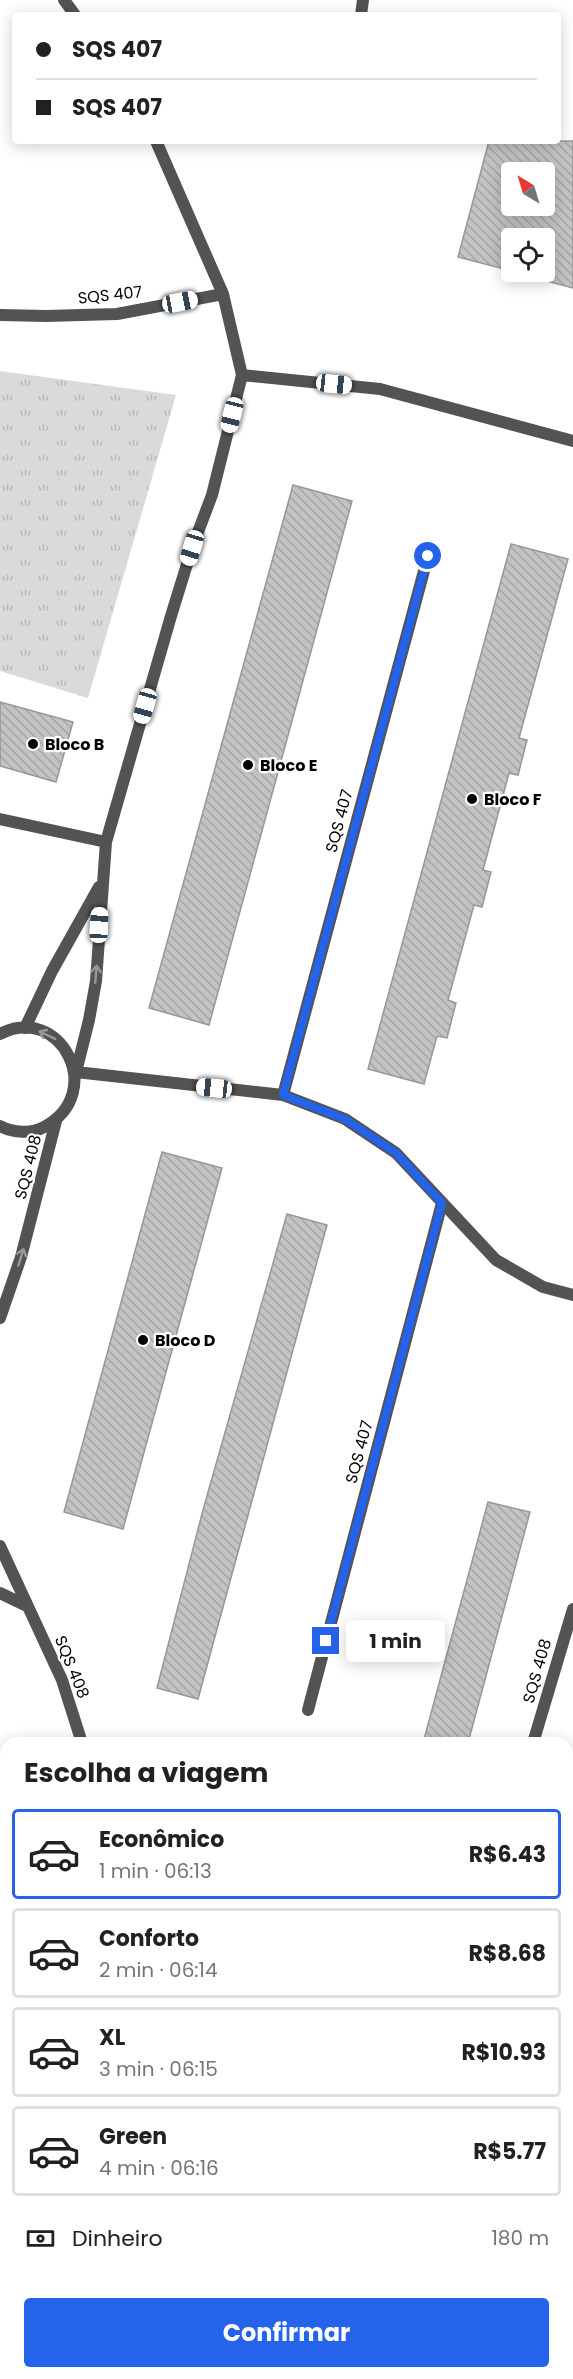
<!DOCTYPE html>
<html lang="pt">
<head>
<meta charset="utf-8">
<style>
  :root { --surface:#fff; --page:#f2f2f2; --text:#202124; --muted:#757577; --line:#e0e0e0; --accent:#2563eb }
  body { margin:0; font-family:Poppins,sans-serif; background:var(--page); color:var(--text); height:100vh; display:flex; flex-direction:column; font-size:22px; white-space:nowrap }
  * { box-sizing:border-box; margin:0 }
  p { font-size:20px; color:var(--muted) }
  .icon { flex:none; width:33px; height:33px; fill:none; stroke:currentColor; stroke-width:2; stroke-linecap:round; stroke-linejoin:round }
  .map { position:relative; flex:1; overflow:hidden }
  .side { position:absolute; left:0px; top:1737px; width:573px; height:642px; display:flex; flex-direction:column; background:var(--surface); border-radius:18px 18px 0 0; box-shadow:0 3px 15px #0003 }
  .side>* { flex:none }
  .guide { position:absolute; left:12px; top:12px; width:549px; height:132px; border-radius:6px; box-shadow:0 3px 15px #0003; display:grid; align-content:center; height:132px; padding:0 24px; background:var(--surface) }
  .needle { width:39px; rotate:322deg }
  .tools { position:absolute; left:501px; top:162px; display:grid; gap:12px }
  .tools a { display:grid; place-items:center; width:54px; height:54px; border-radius:6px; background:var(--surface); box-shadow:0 3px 15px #0003; font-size:30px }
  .end { position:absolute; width:27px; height:27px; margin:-14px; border:8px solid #2563eb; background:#fff; box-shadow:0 0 0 3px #fff }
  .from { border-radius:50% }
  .bubble { position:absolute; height:42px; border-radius:6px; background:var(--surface); box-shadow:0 3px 15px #0003; font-size:20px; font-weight:700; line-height:42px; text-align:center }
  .car { position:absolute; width:18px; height:36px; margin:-18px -9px; border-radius:8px; box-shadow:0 0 4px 2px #0007; background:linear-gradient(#fff 24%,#345 0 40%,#fff 0 76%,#345 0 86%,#fff 0) }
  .guide b { display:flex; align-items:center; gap:21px; height:57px; font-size:22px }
  .guide b+b { border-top:2px solid var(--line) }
  .guide i { width:15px; height:15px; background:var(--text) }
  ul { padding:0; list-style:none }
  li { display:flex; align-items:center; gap:18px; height:90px; margin:0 12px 9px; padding:0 12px; border:3px solid var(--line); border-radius:6px }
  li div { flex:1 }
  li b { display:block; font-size:22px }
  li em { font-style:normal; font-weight:700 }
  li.on { border-color:var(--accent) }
  li>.icon { width:54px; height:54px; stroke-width:1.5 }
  h2 { padding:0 24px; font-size:27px; line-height:72px }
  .pay { display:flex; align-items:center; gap:15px; height:66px; padding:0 24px; font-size:22px }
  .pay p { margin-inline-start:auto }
  .primary-button { display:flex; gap:12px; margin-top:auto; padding:12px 24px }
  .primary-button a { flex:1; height:69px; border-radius:6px; background:var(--accent); color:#fff; font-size:24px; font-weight:700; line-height:69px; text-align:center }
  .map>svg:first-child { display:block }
</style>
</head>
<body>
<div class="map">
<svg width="573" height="2379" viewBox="0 0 573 2379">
  <defs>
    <pattern id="grass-tufts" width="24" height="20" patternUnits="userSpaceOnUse" patternTransform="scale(1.5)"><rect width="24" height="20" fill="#dadada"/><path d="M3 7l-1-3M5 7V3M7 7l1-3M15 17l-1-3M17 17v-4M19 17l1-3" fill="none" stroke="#b9b9b9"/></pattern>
    <pattern id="building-back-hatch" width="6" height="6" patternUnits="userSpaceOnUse" patternTransform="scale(1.5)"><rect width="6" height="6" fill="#c3c3c3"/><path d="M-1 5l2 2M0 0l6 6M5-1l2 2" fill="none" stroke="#a6a6a6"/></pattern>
  </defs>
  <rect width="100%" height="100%" fill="#fff"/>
  <path fill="url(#grass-tufts)" d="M 0,371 L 176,395 L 88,698 L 0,671 Z
    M 567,2112 L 573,2112 L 573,2379 L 466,2379 L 468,2373 L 567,2373 Z
    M 123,2373 L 296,2373 L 294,2379 L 122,2379 Z"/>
  <path fill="url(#building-back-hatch)" stroke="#979797" stroke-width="1.5" fill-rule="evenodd" d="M 489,141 L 573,141 L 573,288 L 513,272 L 544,272 L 544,238 L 512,238 L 512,271 L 458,257 ZM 512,172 L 544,172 L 544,206 L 512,206 Z
    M 293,485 L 352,501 L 209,1025 L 149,1008 Z
    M 511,544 L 568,559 L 519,738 L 527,740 L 518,775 L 509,773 L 483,870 L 491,872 L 482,907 L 474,905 L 448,1000 L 456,1003 L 447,1038 L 437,1036 L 424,1084 L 368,1069 Z
    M 0,702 L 73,722 L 56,782 L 0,766 Z
    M 162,1152 L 222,1168 L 123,1529 L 64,1512 Z
    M 287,1214 L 327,1225 L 198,1699 L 157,1688 L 203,1510 Z
    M 488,1502 L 530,1512 L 468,1743 L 423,1743 Z"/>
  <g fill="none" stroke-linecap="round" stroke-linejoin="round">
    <path stroke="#535353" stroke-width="12" d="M 64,0 L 75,15
      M 361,15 L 363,0
      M 156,141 L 223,294 L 242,375 L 212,495 L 192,548 L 171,616 L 106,842 L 96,981 L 89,1020 L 76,1072 L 283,1095 L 428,556
      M 0,315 L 46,316 L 117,314 L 223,294
      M 242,375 L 380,389 L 573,441
      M 0,819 L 106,842
      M 25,1028 L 52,971 L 99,887
      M 0,1034 C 60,1002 108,1093 44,1127 C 32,1134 13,1133 0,1126
      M 283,1095 L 345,1119 L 396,1153 L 496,1260 L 543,1287 L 573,1295
      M 0,1318 L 21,1257 L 56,1121
      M 0,1546 L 62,1680 L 82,1743
      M 0,1593 L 27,1606
      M 308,1710 L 442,1203
      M 533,1743 L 573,1609
      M 0,2222 L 6,2198
      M 325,2379 L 327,2373"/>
  </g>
  <defs><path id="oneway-shaft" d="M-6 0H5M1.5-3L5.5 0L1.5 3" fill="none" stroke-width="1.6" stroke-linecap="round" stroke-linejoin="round" transform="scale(1.5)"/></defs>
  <g stroke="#989898">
    <use href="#oneway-shaft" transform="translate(96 974) rotate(-85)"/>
    <use href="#oneway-shaft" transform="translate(47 1035) rotate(-154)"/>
    <use href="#oneway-shaft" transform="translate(21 1257) rotate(-73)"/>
  </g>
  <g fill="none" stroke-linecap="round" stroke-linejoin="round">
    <path stroke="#2563eb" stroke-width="8" d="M 326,1641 L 442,1203 L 396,1153 L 345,1119 L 283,1095 L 428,556"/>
  </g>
  <g fill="#000" stroke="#fff" stroke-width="2">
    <circle cx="33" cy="744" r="6"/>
    <circle cx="248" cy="765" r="6"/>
    <circle cx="472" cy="799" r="6"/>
    <circle cx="143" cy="1340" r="6"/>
  </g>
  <g text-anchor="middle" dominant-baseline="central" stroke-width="4.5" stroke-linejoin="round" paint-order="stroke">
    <g font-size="16" fill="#000" stroke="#fff">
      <text transform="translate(110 295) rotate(-6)">SQS 407</text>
      <text transform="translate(339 821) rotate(-75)">SQS 407</text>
      <text transform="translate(28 1167) rotate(-76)">SQS 408</text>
      <text transform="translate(359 1452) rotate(-75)">SQS 407</text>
      <text transform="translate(72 1667) rotate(68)">SQS 408</text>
      <text transform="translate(537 1671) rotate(-74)">SQS 408</text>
    </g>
    <g font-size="16" font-weight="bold" fill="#000" stroke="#fff" text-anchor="start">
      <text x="45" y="744">Bloco B</text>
      <text x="260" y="765">Bloco E</text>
      <text x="484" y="799">Bloco F</text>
      <text x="155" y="1340">Bloco D</text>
    </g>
  </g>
</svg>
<div class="tools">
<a><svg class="needle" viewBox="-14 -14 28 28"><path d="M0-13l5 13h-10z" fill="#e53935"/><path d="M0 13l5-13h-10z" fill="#757577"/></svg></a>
<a><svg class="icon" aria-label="locate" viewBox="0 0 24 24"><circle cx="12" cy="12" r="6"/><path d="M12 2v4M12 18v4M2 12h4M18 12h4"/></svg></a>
</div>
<i class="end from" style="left:428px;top:556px"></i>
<i class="end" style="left:326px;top:1641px"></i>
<div class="bubble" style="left:346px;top:1620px;width:99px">1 min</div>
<i class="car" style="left:180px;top:302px;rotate:79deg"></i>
<i class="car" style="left:334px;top:384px;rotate:96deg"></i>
<i class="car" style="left:232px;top:415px;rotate:194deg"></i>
<i class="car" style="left:192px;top:548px;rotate:197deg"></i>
<i class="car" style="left:145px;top:706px;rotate:196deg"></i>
<i class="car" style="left:99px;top:925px;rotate:3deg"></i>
<i class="car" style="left:214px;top:1088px;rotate:276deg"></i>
<div class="guide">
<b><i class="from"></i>SQS 407</b>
<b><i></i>SQS 407</b>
</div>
<section class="side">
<h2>Escolha a viagem</h2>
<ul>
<li class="on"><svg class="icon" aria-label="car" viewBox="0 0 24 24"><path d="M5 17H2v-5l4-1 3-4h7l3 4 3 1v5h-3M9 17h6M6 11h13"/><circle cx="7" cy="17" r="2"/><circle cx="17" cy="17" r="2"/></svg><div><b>Econômico</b><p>1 min · 06:13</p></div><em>R$6.43</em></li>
<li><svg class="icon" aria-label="car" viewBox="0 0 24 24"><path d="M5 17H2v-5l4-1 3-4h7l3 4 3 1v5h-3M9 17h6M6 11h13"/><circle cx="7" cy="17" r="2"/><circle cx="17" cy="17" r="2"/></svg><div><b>Conforto</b><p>2 min · 06:14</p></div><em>R$8.68</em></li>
<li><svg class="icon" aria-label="car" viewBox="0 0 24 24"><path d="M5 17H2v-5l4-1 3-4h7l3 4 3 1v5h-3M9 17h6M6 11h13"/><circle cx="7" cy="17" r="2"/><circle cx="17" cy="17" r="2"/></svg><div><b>XL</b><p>3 min · 06:15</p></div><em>R$10.93</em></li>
<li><svg class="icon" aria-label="car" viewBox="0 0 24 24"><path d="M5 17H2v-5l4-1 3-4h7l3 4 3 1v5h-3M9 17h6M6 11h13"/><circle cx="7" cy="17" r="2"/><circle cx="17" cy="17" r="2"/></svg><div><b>Green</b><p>4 min · 06:16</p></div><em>R$5.77</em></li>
</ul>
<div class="pay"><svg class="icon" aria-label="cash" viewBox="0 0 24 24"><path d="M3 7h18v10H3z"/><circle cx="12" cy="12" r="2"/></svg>Dinheiro<p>180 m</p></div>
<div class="primary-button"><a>Confirmar</a></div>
</section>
</div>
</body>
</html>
